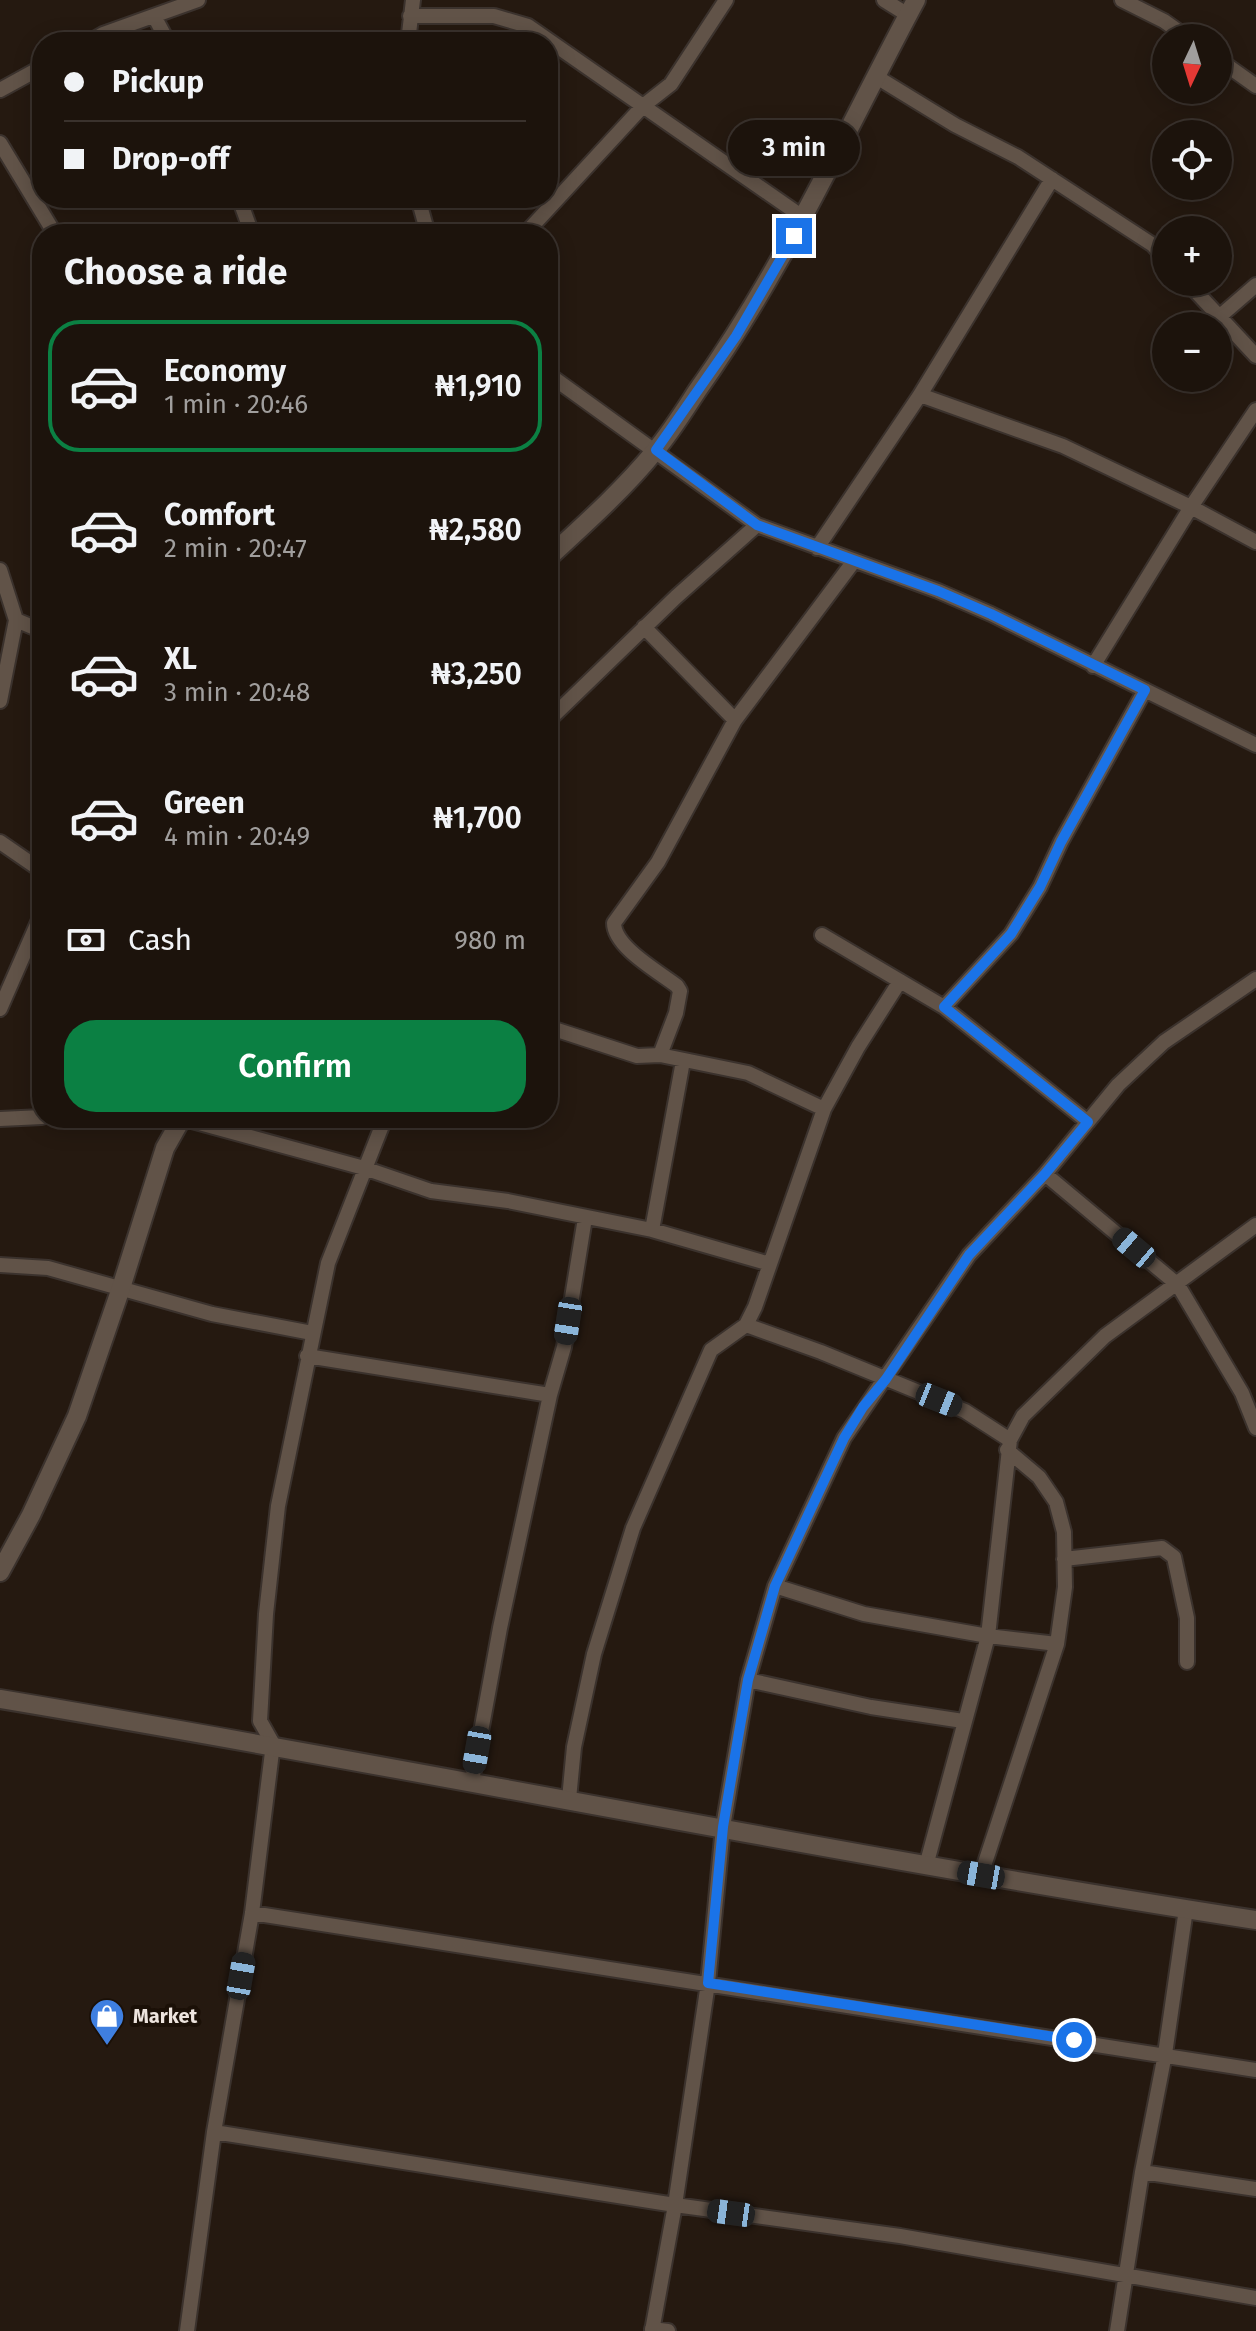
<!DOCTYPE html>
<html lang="en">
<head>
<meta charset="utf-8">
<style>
  :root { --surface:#1c130c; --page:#29201a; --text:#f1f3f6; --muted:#a09e9d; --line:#3a322d; --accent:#0b8043 }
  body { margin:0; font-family:"Fira Sans",sans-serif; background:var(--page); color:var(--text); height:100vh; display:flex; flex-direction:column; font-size:30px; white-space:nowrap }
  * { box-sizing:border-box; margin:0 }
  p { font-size:26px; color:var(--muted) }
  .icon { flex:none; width:44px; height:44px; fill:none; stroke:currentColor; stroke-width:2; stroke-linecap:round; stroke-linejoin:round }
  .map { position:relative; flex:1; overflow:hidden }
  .side { position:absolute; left:32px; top:224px; width:526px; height:904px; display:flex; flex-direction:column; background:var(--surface); border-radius:32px; box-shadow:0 4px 20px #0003,0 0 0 2px var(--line) }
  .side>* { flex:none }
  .top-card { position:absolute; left:32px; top:32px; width:526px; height:176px; border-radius:32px; box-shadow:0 4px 20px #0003,0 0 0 2px var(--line); display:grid; align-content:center; height:176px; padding:0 32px; background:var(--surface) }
  .needle { width:52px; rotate:184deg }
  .controls { position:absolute; left:1152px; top:24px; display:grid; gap:16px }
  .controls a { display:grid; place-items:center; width:80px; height:80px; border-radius:50%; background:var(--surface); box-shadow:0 4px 20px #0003,0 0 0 2px var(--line); font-size:40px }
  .end { position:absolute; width:36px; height:36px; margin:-18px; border:10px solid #1a73e8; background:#fff; box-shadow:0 0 0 4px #fff }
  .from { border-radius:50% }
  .bubble { position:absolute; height:56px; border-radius:28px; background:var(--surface); box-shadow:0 4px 20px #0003,0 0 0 2px var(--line); font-size:26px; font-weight:600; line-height:56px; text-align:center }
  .car { position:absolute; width:24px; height:48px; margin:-24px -12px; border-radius:10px; box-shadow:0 0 6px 2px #0007; background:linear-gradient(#222 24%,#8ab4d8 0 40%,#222 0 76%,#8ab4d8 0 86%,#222 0) }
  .top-card b { display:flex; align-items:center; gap:28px; height:76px; font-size:30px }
  .top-card b+b { border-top:2px solid var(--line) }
  .top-card i { width:20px; height:20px; background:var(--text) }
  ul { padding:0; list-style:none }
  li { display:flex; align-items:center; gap:24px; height:132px; margin:0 16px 12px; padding:0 16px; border:4px solid transparent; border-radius:32px }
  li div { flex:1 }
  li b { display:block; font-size:30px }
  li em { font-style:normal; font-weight:600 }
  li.on { border-color:var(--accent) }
  li>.icon { width:72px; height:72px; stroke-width:1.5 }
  h2 { padding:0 32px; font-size:36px; line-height:96px }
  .pay { display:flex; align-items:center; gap:20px; height:88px; padding:0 32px; font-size:30px }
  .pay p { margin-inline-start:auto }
  .primary-button { display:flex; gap:16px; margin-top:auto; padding:16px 32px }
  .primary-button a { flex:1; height:92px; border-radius:32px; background:var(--accent); color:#fff; font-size:32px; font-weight:600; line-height:92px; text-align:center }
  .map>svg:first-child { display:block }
</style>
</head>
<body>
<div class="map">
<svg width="1256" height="2331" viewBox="0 0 1256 2331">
  <rect width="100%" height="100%" fill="#251910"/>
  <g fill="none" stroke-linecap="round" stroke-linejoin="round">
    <g stroke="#3b322d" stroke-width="18">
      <path id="minor" d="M 884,0 L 908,15
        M 1122,0 L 1164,21 L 1188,38
        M 154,16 L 168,42
        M 410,16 L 494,16 L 528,26 L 804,218
        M 89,42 L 103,34 L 198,0
        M 408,42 L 413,0
        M 1218,59 L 1256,86
        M 875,76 L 955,125 L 1018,157 L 1153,245 L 1166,260
        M 0,90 L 42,67
        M 0,143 L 55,234
        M 239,198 L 252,234
        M 418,198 L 428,234
        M 525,234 L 643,106 L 671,84 L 726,0
        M 1187,282 L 1256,356
        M 1219,317 L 1256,285
        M 548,374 L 757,525 L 938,591 L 991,614 L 1256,745
        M 920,395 L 1063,446 L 1191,507 L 1256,542
        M 817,548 L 920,395 L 1052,179
        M 0,570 L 16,620 L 0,701
        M 16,620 L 42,631
        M 644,627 L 735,720
        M 1093,666 L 1191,507 L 1256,410
        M 548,721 L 676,597 L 757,525
        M 0,842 L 42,871
        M 822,935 L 944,1007 L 1088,1122
        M 944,1007 L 1011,934 L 1040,887 L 1061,842 L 1145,690
        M 0,1009 L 42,913
        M 548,1027 L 637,1056 L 660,1055 L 748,1073 L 824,1109
        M 660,1055 L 676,1013 L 680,991 L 677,986 C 659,972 614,947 614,923 L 658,862 L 735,720 L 854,561
        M 181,1118 L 364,1168 L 431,1191 L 508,1201 L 652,1230 L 770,1264
        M 0,1119 L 42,1117
        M 1045,1174 L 1178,1285 L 1242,1393 L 1256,1428
        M 652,1230 L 683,1061
        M 0,1265 L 48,1268 L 212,1314 L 312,1333
        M 746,1325 L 821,1352 L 965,1411 L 1010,1440
        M 307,1356 L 550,1395
        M 1064,1559 L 1162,1548 L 1174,1557 L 1187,1618 L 1187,1662
        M 775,1586 L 864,1614 L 988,1636 L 1057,1644
        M 748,1680 L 871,1707 L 963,1721
        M 472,1781 L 500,1628 L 550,1395 L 564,1347 L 585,1218
        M 569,1799 L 574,1747 L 594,1654 L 633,1528 L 711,1350 L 746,1325 L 755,1307 L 824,1109 L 858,1047 L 900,981
        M 926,1866 L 988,1636 L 1010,1440 L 1023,1416 L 1105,1336 L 1256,1225
        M 981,1875 L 1057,1644 L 1065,1587 L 1064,1532 L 1056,1502 L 1039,1477 L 1007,1450
        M 252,1913 L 1256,2070
        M 214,2132 L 675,2205 L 900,2236 L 1256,2298
        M 1142,2172 L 1256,2189
        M 652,2329 L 668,2331
        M 187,2331 L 214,2132 L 252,1913 L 273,1744 L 260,1721 L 266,1614 L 278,1506 L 328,1263 L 385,1118
        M 652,2331 L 675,2205 L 708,1983 L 723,1827 L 748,1680 L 775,1586 L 844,1438 L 969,1255 L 1045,1174 L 1118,1085 L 1164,1042 L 1256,979
        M 1117,2331 L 1142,2172 L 1165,2054 L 1186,1909"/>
    </g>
    <g stroke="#3b322d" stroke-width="22">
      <path id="tertiary" d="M 548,558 C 585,524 623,490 655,451 C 671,432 684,411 697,391 C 784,269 845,132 916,0
        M 0,1572 L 31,1515 L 77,1416 L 121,1288 L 165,1148 L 182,1118
        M 0,1699 C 419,1769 836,1855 1256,1920"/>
    </g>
    <use href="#minor" stroke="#615348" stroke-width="14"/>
    <use href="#tertiary" stroke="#615348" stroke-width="18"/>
  </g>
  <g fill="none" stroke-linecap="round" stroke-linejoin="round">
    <path stroke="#1a73e8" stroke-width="10" d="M 794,236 L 736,336 L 656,450 L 757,525 L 938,591 L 991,614 L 1145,690 L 1061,842 L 1040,887 L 1011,934 L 944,1007 L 1088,1122 L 1045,1174 L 969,1255 L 886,1379 L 863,1407 L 844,1438 L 775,1586 L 748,1680 L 738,1738 L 723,1827 L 708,1983 L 1074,2040"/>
  </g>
  <defs>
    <g id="shop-pin" transform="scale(1.8)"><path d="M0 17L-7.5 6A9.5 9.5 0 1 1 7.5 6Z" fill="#3f7fe0" stroke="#1b1007"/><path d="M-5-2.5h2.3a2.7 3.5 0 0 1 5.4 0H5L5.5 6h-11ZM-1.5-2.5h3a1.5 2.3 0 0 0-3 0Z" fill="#fff"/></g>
  </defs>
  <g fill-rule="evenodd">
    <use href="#shop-pin" x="107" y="2016"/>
  </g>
  <g text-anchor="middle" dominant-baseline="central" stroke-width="8" stroke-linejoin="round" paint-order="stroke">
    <g font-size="20" font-weight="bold" fill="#ede4de" stroke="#1b1007" text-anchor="start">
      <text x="133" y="2016">Market</text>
    </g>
  </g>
</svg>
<div class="controls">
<a><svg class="needle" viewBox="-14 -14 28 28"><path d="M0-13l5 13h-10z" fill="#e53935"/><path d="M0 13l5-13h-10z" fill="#a09e9d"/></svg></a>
<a><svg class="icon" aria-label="locate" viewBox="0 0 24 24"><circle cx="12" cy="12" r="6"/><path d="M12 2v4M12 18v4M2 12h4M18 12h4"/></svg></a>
<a>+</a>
<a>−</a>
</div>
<i class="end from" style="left:1074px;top:2040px"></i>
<i class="end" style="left:794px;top:236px"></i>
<div class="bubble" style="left:728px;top:120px;width:132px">3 min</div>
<i class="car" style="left:1134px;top:1248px;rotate:310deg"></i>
<i class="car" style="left:568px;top:1321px;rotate:189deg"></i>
<i class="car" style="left:939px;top:1400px;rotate:112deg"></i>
<i class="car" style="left:477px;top:1750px;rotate:190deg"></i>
<i class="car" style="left:981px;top:1875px;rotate:280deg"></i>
<i class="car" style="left:241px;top:1976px;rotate:10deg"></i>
<i class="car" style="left:731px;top:2213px;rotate:278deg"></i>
<div class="top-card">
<b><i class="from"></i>Pickup</b>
<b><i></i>Drop-off</b>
</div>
<section class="side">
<h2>Choose a ride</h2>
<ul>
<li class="on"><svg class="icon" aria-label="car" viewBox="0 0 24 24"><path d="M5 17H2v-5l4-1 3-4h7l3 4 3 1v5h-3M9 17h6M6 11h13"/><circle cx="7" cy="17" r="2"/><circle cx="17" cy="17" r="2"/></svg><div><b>Economy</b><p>1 min · 20:46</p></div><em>₦1,910</em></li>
<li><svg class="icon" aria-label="car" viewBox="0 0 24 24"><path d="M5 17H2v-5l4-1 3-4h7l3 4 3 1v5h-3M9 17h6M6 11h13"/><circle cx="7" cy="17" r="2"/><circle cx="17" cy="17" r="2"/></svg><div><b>Comfort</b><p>2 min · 20:47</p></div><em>₦2,580</em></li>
<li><svg class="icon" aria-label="car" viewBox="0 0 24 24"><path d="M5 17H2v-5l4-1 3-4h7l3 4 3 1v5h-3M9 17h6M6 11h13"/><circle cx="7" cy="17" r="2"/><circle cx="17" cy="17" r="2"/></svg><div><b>XL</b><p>3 min · 20:48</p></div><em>₦3,250</em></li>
<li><svg class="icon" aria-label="car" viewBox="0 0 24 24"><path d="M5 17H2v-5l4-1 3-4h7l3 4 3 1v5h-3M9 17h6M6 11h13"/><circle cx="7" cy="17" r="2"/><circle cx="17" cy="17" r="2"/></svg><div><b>Green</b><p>4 min · 20:49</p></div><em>₦1,700</em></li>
</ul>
<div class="pay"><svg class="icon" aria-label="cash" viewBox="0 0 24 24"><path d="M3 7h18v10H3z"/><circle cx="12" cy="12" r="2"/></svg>Cash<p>980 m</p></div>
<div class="primary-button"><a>Confirm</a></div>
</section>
</div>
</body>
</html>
